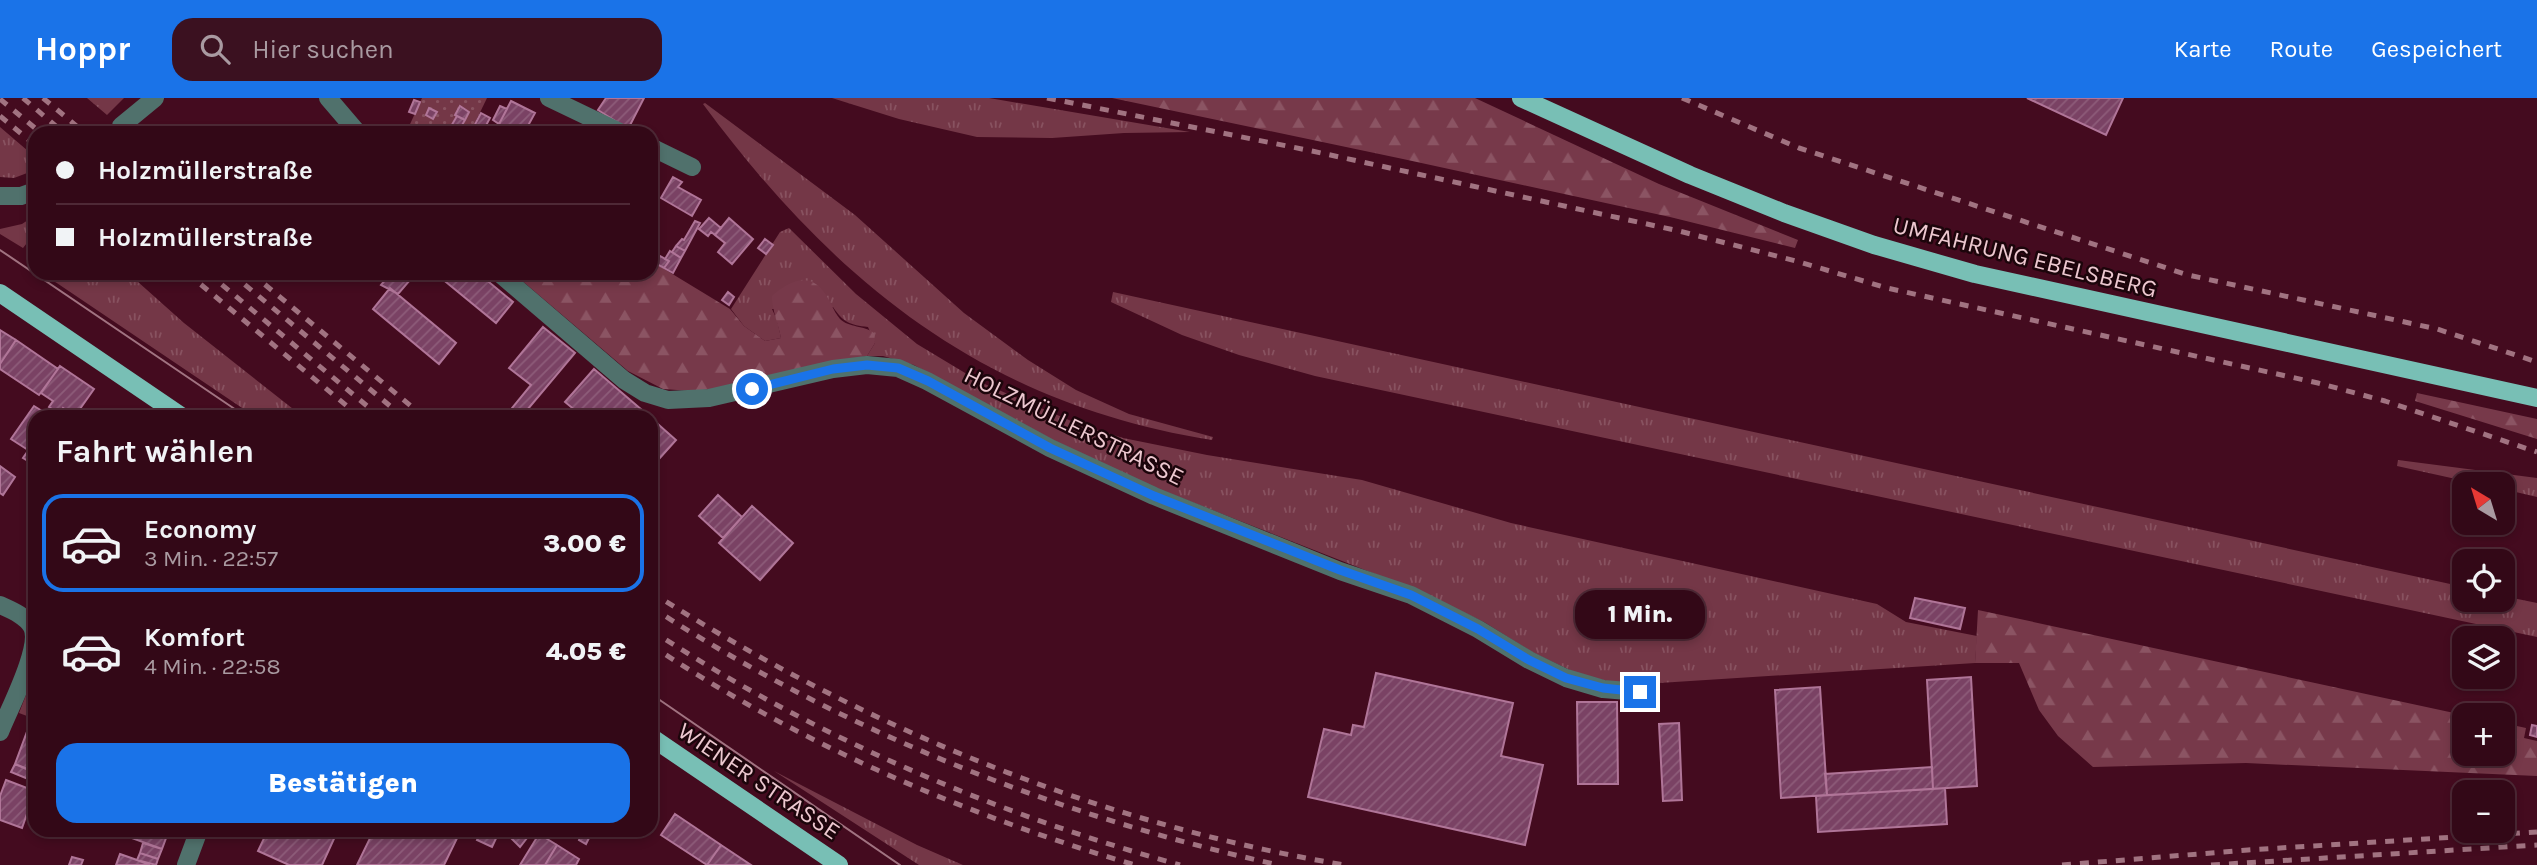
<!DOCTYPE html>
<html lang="de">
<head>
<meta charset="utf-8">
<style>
  :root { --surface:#330817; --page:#3b1120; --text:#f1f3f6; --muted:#a99aa1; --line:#4e2936; --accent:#1a73e8 }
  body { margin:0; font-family:Karla,sans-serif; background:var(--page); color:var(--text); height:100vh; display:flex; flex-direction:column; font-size:26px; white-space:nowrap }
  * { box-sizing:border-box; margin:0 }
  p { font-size:23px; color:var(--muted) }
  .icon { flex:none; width:38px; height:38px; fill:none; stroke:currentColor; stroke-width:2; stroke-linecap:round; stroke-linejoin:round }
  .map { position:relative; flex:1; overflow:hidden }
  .side { position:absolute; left:28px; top:312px; width:630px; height:427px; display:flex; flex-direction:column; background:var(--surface); border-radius:21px; box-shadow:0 4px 10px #0003,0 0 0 2px var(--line) }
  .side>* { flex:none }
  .banner { position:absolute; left:28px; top:28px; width:630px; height:154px; border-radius:21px; box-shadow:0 4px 10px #0003,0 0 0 2px var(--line); display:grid; align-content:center; height:154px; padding:0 28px; background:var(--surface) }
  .needle { width:46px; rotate:322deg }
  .buttons { position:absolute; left:2452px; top:374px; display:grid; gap:14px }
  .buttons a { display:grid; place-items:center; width:63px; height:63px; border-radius:14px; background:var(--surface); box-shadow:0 4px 10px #0003,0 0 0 2px var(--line); font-size:35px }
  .end { position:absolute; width:32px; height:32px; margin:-16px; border:9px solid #1a73e8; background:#fff; box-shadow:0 0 0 4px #fff }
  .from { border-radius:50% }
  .bubble { position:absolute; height:49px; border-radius:21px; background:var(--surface); box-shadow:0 4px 10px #0003,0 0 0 2px var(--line); font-size:23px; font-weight:800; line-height:49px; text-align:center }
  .banner b { display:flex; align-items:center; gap:24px; height:66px; font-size:26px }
  .banner b+b { border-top:2px solid var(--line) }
  .banner i { width:18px; height:18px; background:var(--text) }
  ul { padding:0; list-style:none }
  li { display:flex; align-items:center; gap:21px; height:98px; margin:0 14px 10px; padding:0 14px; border:4px solid transparent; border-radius:21px }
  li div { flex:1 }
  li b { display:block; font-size:26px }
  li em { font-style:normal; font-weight:800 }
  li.current { border-color:var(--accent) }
  li>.icon { width:63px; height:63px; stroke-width:1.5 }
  h2 { padding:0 28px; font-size:32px; line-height:84px }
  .primary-button { display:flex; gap:14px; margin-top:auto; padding:14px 28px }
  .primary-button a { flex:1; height:80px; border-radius:21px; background:var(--accent); color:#fff; font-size:28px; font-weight:800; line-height:80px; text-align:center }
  header { display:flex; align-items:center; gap:42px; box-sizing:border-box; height:98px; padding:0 35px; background:var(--accent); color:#fff }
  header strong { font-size:33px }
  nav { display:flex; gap:38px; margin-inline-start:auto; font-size:24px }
  .search { width:490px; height:63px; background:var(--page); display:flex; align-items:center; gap:18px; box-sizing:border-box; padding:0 24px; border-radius:21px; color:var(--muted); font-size:26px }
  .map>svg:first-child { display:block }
</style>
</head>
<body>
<header>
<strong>Hoppr</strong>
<div class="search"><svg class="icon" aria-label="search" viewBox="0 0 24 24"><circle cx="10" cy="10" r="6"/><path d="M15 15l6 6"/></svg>Hier suchen</div>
<nav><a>Karte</a><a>Route</a><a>Gespeichert</a></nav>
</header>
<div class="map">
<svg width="2537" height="767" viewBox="0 0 2537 767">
  <defs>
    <pattern id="grass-tufts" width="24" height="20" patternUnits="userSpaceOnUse" patternTransform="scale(1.75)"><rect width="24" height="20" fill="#743747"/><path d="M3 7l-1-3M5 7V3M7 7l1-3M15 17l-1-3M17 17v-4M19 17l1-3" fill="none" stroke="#885260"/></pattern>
    <pattern id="forest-firs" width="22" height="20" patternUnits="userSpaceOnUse" patternTransform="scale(1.75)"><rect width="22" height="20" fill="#77394a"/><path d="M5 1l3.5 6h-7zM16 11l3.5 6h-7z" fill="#8b5463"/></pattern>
    <pattern id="park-dots" width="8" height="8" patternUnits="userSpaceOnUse" patternTransform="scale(1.75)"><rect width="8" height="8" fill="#743747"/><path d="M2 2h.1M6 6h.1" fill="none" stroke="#885260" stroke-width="1.8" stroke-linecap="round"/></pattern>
    <pattern id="building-hatch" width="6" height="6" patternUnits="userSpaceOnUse" patternTransform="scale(1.75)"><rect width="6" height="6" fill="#7a4264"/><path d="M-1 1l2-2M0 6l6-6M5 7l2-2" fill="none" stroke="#8d5c79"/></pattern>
  </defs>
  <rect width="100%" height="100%" fill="#440b1f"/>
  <path fill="url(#grass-tufts)" d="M 87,0 L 124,0 L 107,17 Z
    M 832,0 L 989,0 L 1190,34 L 1124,35 L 1052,40 L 977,39 L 899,21 Z
    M 705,5 L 855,117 L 964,215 L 1028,262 L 1076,292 L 1129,316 L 1213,339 L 1212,342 C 986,306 836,186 703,6 Z
    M 0,29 L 35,59 L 35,72 L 14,80 L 0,79 Z
    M 31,120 L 35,125 L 34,136 L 23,150 L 0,136 L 0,131 L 22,126 Z
    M 789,130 L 856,196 L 917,246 L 980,284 L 1076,325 L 1123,340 L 1207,357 L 1362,382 L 1511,425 L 1877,506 L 1906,524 L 1977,538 L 1975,565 L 1659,585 L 1611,584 L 1576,575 L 1532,554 L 1484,524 L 1416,492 L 1156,390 L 1053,342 L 914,267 L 883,258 L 867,258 L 875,245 L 868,229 C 850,227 843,224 833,209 L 772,211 L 777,222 L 781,240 L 765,243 L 744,228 L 731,211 L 780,134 Z
    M 42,175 L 128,175 L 184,225 L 302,318 L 254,318 Z
    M 1113,194 L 2464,489 L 2464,502 L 2502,502 L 2503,498 L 2537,505 L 2537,539 L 1315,278 L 1239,257 L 1182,237 L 1111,204 Z
    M 2398,362 L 2537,380 L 2537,399 L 2503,391 L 2502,387 L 2483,387 L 2397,368 Z
    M 35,574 L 35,621 L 19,615 Z
    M 774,673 L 917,747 L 963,767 L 919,767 Z"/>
  <path fill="url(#forest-firs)" d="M 1112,0 L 1475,0 L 1659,86 L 1798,142 L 1795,150 L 1670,119 L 1403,61 Z
    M 651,163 L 730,211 L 744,228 L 765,243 L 781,240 C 778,225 772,212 772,198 C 787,185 808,173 823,193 C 830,201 833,213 840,221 C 849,230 864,227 874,235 L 875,245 L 867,258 L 725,290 L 691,293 L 663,291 L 628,273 L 513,175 L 651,175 Z
    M 2417,295 L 2537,321 L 2537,341 L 2415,303 Z
    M 1978,512 L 2468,618 L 2464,618 L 2464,656 L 2502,656 L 2503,625 L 2526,630 L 2524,640 L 2537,643 L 2537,678 L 2246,665 L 2093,669 L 2058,638 L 2039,612 L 2019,565 L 1975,565 Z"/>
  <path fill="url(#park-dots)" d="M 422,0 L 487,0 L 470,35 L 406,35 Z"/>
  <path fill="url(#building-hatch)" stroke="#b07598" stroke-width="2" d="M 606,0 L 644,0 L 628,31 L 598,12 Z
    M 2027,0 L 2123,0 L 2106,37 Z
    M 414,2 L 420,4 L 415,16 L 409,14 Z
    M 511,3 L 535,15 L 524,35 L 517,35 L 499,26 Z
    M 460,8 L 469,14 L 465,22 L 455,17 Z
    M 500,8 L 507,11 L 499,26 L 493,22 Z
    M 429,10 L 437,14 L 433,21 L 426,17 Z
    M 481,15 L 490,20 L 482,35 L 473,30 Z
    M 457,18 L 465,22 L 458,34 L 450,30 Z
    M 673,79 L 682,84 L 678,89 L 701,102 L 692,118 L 661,100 Z
    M 709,120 L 721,130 L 715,137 L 711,134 L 708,138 L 699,131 Z
    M 729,120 L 753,141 L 732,166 L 718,154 L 725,145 L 715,137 Z
    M 695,123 L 700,125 L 685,153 L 676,148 L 682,141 L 684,142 Z
    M 765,141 L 773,147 L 766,156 L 758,150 Z
    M 676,148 L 685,153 L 681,160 L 672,154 Z
    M 651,153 L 669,163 L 664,170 L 651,163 Z
    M 670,153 L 681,160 L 673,175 L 664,170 L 669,163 L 665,161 Z
    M 391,175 L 416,175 L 398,196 L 381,187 Z
    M 435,175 L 478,175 L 513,204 L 496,225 Z
    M 390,190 L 456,245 L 439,266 L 373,211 Z
    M 728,194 L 734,199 L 729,207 L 722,202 Z
    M 543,229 L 575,255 L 522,318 L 512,310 L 531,287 L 509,270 Z
    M 0,232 L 16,242 L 0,266 Z
    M 16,242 L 58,271 L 39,297 L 0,271 L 0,266 Z
    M 60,268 L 94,291 L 75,318 L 63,310 L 60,316 L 49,309 L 53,303 L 41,295 Z
    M 594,271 L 649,318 L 582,318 L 565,304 Z
    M 34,308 L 50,318 L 35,318 L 35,342 L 28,352 L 11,341 Z
    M 651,320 L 676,342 L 651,370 Z
    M 35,343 L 35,364 L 33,366 L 23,360 Z
    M 0,368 L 15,379 L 3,397 L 0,395 Z
    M 718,397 L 742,419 L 723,440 L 699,418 Z
    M 752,408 L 793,445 L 760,482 L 719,445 Z
    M 1915,500 L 1965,510 L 1960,531 L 1910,520 Z
    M 1376,575 L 1513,605 L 1501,658 L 1543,667 L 1525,747 L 1308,699 L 1324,631 L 1351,637 L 1353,627 L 1364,629 Z
    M 1971,579 L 1977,688 L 1933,691 L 1927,582 Z
    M 1820,589 L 1827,697 L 1781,700 L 1775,592 Z
    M 1577,604 L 1617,604 L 1618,686 L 1578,686 Z
    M 31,623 L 35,624 L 35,674 L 15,666 Z
    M 1679,625 L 1682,702 L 1663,703 L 1659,626 Z
    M 2532,627 L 2537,628 L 2537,639 L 2530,637 Z
    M 15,666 L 31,673 L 28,681 L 11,674 Z
    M 1932,669 L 1933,691 L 1827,697 L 1825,676 Z
    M 6,682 L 35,693 L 22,730 L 0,722 L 0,698 Z
    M 1945,690 L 1947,726 L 1818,734 L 1816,698 Z
    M 675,716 L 721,747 L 707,767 L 661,737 Z
    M 128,732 L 169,732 L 162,751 L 126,738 Z
    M 268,732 L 338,732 L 322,767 L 289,767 L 258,753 Z
    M 374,732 L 461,732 L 444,767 L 357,767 Z
    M 482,732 L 500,732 L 492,749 L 477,742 Z
    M 509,732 L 516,732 L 527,740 L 520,749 L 506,735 Z
    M 583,732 L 592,734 L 586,746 L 579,742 Z
    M 539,736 L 557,747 L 545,767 L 520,767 Z
    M 143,745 L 162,751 L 158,761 L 140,755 Z
    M 557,747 L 579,761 L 576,767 L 545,767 Z
    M 721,747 L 751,767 L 707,767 Z
    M 140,755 L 158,761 L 156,767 L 137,762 Z
    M 120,756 L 137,762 L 150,767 L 116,767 Z
    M 72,759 L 83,762 L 81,767 L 69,767 Z"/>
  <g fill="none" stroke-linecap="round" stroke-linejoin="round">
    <path stroke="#50716c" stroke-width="18" d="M 328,0 L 358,35
      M 549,0 L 622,35
      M 121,28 L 155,0
      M 651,49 L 692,69
      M 0,98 L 21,98 L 35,93
      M 499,175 L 624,282 L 645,295 L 668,302 L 709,300 L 833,271 L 867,267 L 898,270 L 927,283 L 1050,350 L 1154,398 L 1340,473 L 1411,497 L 1478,531 L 1529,562 L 1566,580 L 1603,591 L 1640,594
      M 0,507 C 11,512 26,518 32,529 C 42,549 8,613 0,634
      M 186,767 L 199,732"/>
    <path stroke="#78bfb5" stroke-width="18" d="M 1521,0 L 1690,77 L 1784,115 L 1874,147 L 1975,176 L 2537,300
      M 0,195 L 181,318
      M 651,639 L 839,767"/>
    <path stroke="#a17381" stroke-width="2" d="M 0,152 L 245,318
      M 651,596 L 900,767"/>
    <path stroke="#a17381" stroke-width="5" stroke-dasharray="9 9" stroke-linecap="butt" d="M 23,0 L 64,35
      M 43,0 L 85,35
      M 1047,0 L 1312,53 L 1679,133 L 1796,163 L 1887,190 L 2318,285 L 2385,303 L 2537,354
      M 1682,0 L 1799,50 L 2188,177 L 2437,231 L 2537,264
      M 0,1 L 41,35
      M 0,18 L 35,47
      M 187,175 L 359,318
      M 208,175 L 379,318
      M 231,175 L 402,318
      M 251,175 L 423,318
      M 651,494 C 861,628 1098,726 1345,767
      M 651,509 C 842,633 1056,718 1279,767
      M 651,532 C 814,639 993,715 1180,767
      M 651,547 C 799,646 965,717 1135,767
      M 2062,767 L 2248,752 L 2537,734
      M 2211,767 L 2537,747"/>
  </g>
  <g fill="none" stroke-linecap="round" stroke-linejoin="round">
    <path stroke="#1a73e8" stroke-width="9" d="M 752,291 L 833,271 L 867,267 L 898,270 L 928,283 L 1050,350 L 1154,398 L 1340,472 L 1411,497 L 1478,531 L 1529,562 L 1566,580 L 1603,590 L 1640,594"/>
  </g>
  <g text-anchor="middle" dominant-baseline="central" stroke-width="5" stroke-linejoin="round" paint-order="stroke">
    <g font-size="24" fill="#edc8d0" stroke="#1c050b">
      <text transform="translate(2025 159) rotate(14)">UMFAHRUNG EBELSBERG</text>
      <text transform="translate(1074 328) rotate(26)">HOLZMÜLLERSTRASSE</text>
      <text transform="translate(759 683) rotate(34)">WIENER STRASSE</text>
    </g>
  </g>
</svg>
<div class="buttons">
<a><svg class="needle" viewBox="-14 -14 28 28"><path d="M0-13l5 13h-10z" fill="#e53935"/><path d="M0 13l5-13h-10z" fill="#a99aa1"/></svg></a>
<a><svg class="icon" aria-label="locate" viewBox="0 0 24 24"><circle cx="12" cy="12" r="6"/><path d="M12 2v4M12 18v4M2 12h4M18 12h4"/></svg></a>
<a><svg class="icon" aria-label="layers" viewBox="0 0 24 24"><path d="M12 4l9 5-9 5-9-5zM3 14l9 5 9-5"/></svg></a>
<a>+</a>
<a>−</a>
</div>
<i class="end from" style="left:752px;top:291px"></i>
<i class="end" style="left:1640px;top:594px"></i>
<div class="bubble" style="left:1575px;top:492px;width:130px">1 Min.</div>
<div class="banner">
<b><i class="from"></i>Holzmüllerstraße</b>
<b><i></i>Holzmüllerstraße</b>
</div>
<section class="side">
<h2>Fahrt wählen</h2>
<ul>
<li class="current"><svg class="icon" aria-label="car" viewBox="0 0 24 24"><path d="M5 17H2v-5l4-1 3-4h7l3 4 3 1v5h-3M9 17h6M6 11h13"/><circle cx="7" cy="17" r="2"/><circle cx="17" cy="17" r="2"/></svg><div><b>Economy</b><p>3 Min. · 22:57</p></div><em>3.00 €</em></li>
<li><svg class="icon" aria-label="car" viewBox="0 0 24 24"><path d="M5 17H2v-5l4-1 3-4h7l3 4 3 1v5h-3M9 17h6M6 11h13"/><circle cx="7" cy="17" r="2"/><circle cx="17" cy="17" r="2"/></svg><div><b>Komfort</b><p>4 Min. · 22:58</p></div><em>4.05 €</em></li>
</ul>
<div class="primary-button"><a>Bestätigen</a></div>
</section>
</div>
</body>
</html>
